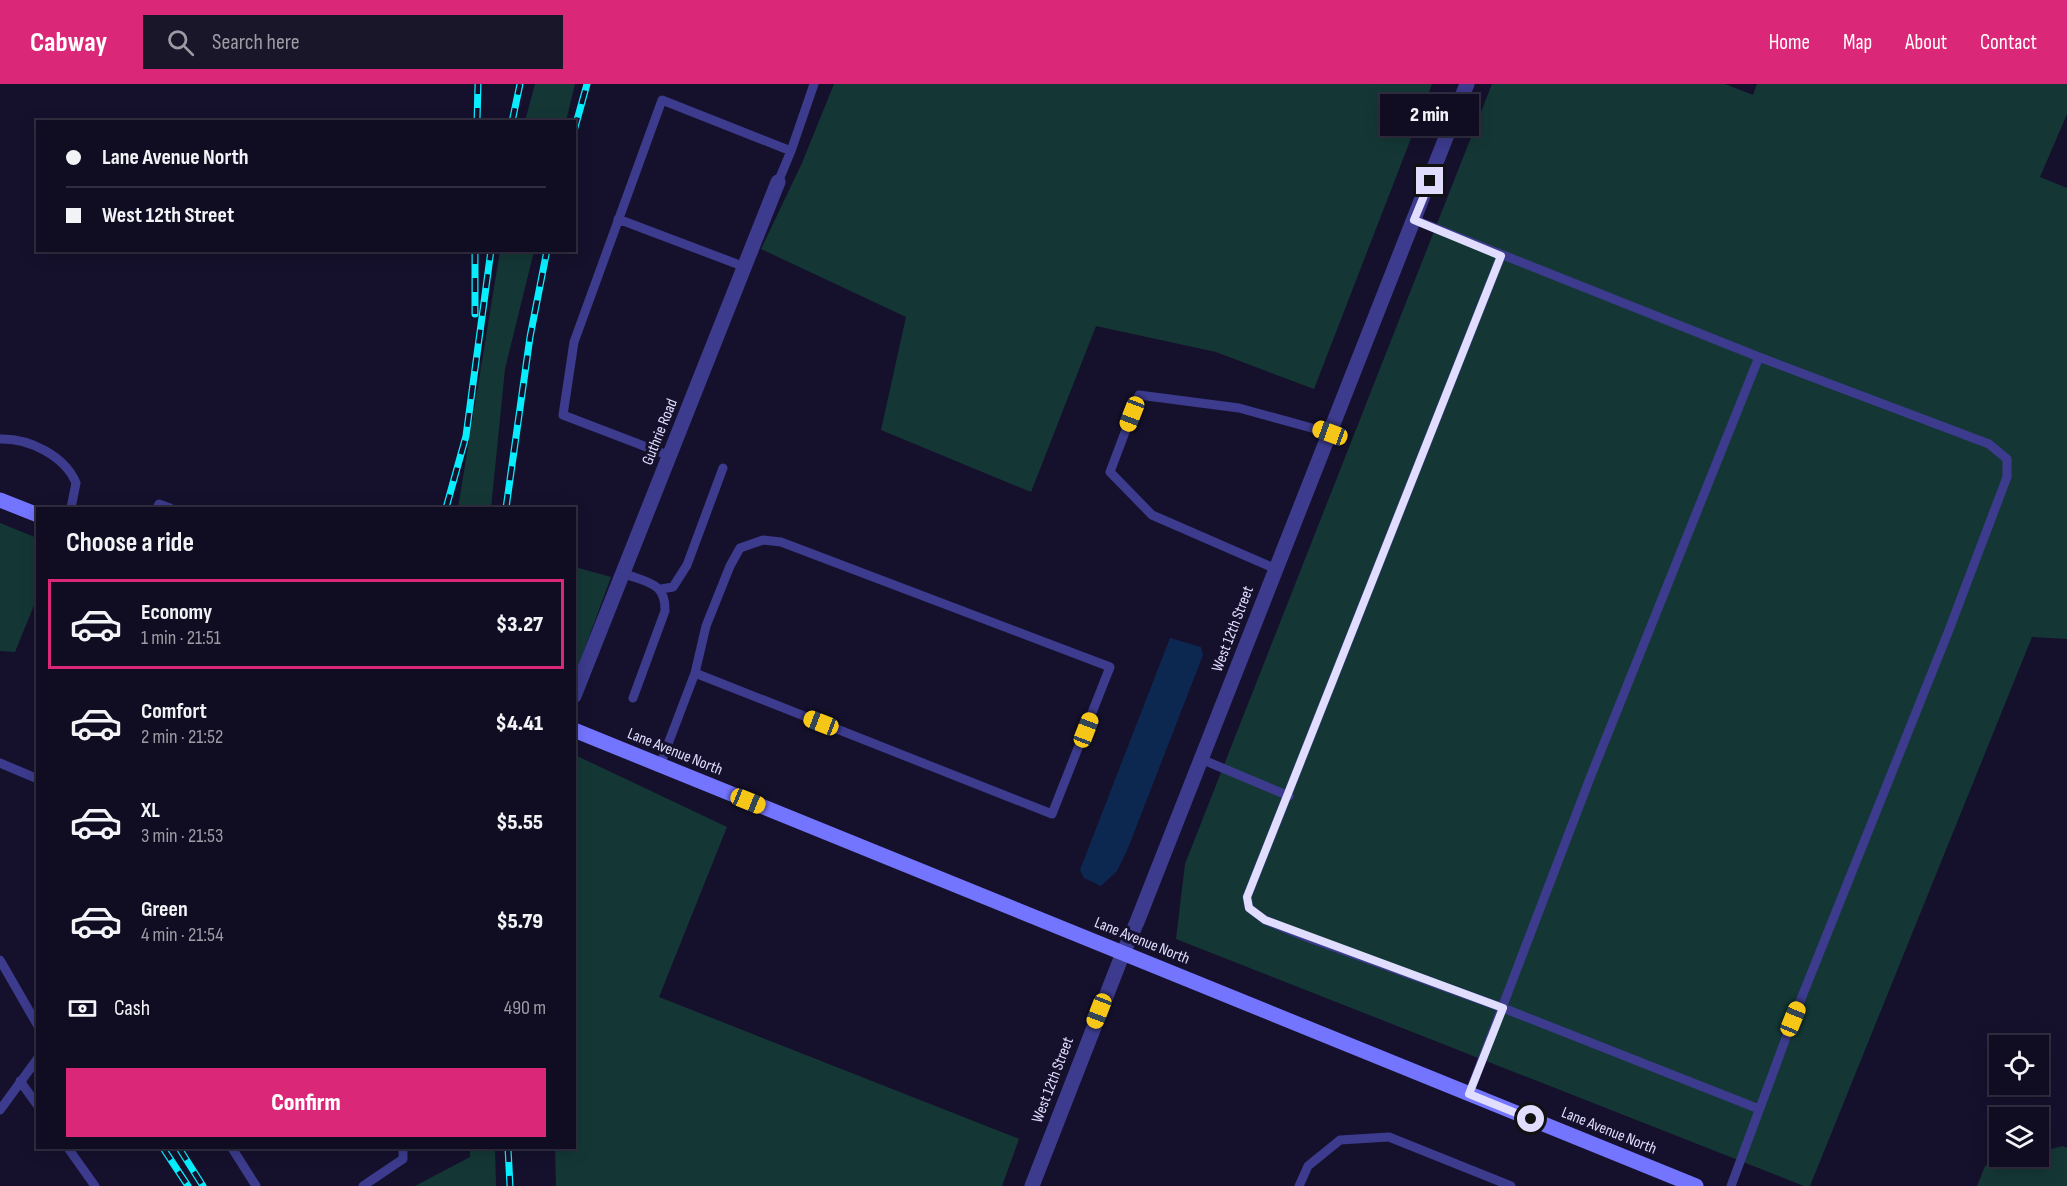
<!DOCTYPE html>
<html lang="en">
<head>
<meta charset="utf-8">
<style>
  :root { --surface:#100d22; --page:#19162a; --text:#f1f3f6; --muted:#9c9ca5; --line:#302d40; --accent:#db2777 }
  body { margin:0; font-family:"Sofia Sans Condensed",sans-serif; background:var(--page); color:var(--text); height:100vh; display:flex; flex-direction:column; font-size:22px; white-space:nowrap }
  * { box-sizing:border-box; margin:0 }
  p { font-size:20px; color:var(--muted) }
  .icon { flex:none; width:33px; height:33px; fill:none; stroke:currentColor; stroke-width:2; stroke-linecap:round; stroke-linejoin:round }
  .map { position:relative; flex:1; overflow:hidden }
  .details { position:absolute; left:36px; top:423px; width:540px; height:642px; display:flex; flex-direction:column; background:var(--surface); border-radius:0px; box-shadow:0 3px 15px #0003,0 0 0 2px var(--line) }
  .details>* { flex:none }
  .banner { position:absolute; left:36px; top:36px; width:540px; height:132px; border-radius:0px; box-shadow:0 3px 15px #0003,0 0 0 2px var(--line); display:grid; align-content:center; height:132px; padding:0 30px; background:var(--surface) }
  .fabs { position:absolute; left:1989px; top:951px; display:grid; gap:12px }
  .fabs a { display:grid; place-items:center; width:60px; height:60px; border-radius:0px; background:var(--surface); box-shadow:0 3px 15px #0003,0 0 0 2px var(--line); font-size:30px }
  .end { position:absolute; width:27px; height:27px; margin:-14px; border:8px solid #e0ddff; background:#111; box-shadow:0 0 0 3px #111 }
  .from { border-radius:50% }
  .bubble { position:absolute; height:42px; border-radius:0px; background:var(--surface); box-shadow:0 3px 15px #0003,0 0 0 2px var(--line); font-size:20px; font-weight:800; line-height:42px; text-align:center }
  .car { position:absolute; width:18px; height:36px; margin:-18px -9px; border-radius:8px; box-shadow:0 0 4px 2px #0007; background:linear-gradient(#f5c518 24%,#345 0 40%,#f5c518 0 76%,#345 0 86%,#f5c518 0) }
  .banner b { display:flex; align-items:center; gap:21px; height:57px; font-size:22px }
  .banner b+b { border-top:2px solid var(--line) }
  .banner i { width:15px; height:15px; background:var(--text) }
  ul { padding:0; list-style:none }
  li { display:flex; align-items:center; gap:18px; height:90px; margin:0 12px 9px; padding:0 18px; border:3px solid transparent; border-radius:0px }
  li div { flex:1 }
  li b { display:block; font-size:22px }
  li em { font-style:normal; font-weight:800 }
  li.current { border-color:var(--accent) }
  li>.icon { width:54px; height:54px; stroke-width:1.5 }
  h2 { padding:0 30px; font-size:27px; line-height:72px }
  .pay { display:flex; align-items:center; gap:15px; height:66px; padding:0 30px; font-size:22px }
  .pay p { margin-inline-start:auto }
  .primary-button { display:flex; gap:12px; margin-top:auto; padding:12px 30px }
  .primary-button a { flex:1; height:69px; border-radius:0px; background:var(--accent); color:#fff; font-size:24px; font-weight:800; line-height:69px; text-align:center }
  header { display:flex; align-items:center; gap:36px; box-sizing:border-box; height:84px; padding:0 30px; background:var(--accent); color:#fff }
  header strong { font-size:28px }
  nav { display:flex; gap:33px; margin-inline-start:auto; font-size:21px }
  .search { width:420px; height:54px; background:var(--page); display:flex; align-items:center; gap:15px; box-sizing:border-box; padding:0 21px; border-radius:0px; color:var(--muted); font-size:22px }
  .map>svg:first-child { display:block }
</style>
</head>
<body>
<header>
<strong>Cabway</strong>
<div class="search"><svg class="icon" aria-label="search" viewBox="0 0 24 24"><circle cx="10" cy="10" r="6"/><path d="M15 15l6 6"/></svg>Search here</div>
<nav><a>Home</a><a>Map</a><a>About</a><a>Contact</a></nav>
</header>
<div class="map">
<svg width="2067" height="1102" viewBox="0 0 2067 1102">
  <rect width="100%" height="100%" fill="#15112d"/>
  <path fill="#143735" d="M 535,0 L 575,0 L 566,37 L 525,37 Z
    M 834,0 L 1432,0 L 1314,305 L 1216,268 L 1096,242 L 1031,408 L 881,346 L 906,233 L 761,165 L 802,79 Z
    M 1492,0 L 1725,0 L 1753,11 L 1757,0 L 2067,0 L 2067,30 L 2040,93 L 2067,104 L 2067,555 L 2032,553 L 1810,1102 L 1804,1102 L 1176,855 L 1185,780 Z
    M 500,167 L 534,167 L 505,285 L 491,424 L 458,424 Z
    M 0,439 L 37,454 L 37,514 L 15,568 L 0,567 Z
    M 575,483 L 611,493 L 575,591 Z
    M 575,671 L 727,743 L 659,913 L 1019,1055 L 1002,1102 L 556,1102 L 555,1064 L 574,1064 Z
    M 2063,1062 L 2067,1064 L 2067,1102 L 1977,1102 L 1985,1082 L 2022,1073 L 2038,1072 L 2039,1068 Z
    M 470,1064 L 495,1064 L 496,1102 L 415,1102 L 470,1073 Z"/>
  <path fill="#0c2851" d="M 1170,554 L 1201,563 L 1203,571 L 1128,764 L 1117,787 L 1101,802 L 1084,794 L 1080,786 Z"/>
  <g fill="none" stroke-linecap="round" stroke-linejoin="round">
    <path stroke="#3c3b8d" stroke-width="9" d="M 791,67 L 814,0
      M 618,135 L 745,183
      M 1415,136 L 1759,273 L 1989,360 L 2007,375 L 2007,393 L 1949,546 L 1793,935 L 1731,1102
      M 1501,172 L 1247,813 L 1249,824 L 1265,836 L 1309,854 L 1503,924 L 1759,1025
      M 0,355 C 29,354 65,372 76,399 L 71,424
      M 670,372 L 563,331 L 574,258 L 662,16 L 791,67 L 778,98
      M 157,424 L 159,420 L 170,424
      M 1276,485 L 1152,431 L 1110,388 L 1139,311 L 1239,324 L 1330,349
      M 623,489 C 647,499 666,498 665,527 L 633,614
      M 661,505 L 673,503 L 687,481 L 723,384
      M 1201,675 L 1289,712
      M 0,679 L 38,695
      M 660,681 L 695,589 L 706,542 L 730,482 L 740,464 L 763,456 L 781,458 L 1110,583 L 1052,730 L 695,589
      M 0,876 L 38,942
      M 20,997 L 38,1022
      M 1469,1010 L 1590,694 L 1759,273
      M 0,1026 L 38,974
      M 68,1064 L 95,1102
      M 232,1064 L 256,1102
      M 363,1102 L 403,1075 L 403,1064
      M 1299,1102 L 1308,1082 L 1340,1056 L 1389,1053 L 1511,1102"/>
    <path stroke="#3c3b8d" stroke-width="15" d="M 574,612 L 778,98
      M 1123,869 L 1137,838 L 1467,0"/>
    <path stroke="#3c3b8d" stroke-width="15" d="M 1032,1102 L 1123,869"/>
    <path stroke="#7475ff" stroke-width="15" d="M 0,416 L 38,431
      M 574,646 L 1696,1102"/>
    <g stroke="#09eeff" stroke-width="7">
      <path id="rail" d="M 477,38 L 478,0
        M 512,38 L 520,0
        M 574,47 L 587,0
        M 475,166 L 475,230
        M 446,424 L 466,352 L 491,166
        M 506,424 L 530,253 L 547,166
        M 163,1064 L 188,1102
        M 179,1064 L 203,1102
        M 508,1064 L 510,1102"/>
    </g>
    <use href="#rail" stroke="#15112d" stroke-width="4.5" stroke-dasharray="14" stroke-linecap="butt"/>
  </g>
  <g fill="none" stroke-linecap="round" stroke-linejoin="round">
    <path stroke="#e0ddff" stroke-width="8" d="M 1430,97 L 1414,136 L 1501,172 L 1247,813 L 1249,824 L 1265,836 L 1503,924 L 1469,1010 L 1531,1035"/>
  </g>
  <g text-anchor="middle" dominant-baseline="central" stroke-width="6" stroke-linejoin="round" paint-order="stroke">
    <g font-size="16" fill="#e0ddff" stroke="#15112d">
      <text transform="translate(660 348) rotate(-68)">Guthrie Road</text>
      <text transform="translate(1233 545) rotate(-69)">West 12th Street</text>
      <text transform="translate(675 668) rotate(22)">Lane Avenue North</text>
      <text transform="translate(1142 857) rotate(22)">Lane Avenue North</text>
      <text transform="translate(1053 996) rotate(-69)">West 12th Street</text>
      <text transform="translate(1609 1047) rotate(22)">Lane Avenue North</text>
    </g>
  </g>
</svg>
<div class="fabs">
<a><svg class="icon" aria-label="locate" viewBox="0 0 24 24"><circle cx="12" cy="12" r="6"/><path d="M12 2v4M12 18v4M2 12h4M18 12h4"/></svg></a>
<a><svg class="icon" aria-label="layers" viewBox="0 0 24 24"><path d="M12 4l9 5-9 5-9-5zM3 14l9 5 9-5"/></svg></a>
</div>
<i class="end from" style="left:1531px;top:1035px"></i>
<i class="end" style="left:1430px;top:97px"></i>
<div class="bubble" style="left:1380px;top:10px;width:99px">2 min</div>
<i class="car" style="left:1132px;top:330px;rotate:201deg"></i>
<i class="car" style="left:1330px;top:349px;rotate:290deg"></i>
<i class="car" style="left:821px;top:639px;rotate:291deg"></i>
<i class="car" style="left:1086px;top:646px;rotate:21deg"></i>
<i class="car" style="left:748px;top:717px;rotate:112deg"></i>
<i class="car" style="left:1099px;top:927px;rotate:201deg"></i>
<i class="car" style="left:1793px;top:935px;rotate:22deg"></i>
<div class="banner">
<b><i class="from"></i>Lane Avenue North</b>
<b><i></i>West 12th Street</b>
</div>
<section class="details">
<h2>Choose a ride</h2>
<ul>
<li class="current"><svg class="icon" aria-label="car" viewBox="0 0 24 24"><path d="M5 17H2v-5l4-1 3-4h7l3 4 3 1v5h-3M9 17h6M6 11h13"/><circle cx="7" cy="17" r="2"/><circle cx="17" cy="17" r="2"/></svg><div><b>Economy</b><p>1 min · 21:51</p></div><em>$3.27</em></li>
<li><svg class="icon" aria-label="car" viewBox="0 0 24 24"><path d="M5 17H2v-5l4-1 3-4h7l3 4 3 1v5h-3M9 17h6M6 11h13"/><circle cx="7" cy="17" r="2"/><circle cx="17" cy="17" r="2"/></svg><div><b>Comfort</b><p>2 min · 21:52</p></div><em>$4.41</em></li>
<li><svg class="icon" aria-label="car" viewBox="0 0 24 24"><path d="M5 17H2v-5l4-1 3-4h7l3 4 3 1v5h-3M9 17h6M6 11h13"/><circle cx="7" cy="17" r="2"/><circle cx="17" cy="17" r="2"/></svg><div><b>XL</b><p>3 min · 21:53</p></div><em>$5.55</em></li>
<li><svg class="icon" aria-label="car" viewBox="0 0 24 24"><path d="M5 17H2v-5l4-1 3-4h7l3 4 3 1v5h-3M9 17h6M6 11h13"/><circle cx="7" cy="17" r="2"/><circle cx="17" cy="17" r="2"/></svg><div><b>Green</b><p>4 min · 21:54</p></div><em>$5.79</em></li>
</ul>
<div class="pay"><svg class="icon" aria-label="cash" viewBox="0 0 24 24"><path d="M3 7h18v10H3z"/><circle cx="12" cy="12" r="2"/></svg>Cash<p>490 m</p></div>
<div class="primary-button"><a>Confirm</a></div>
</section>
</div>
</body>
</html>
